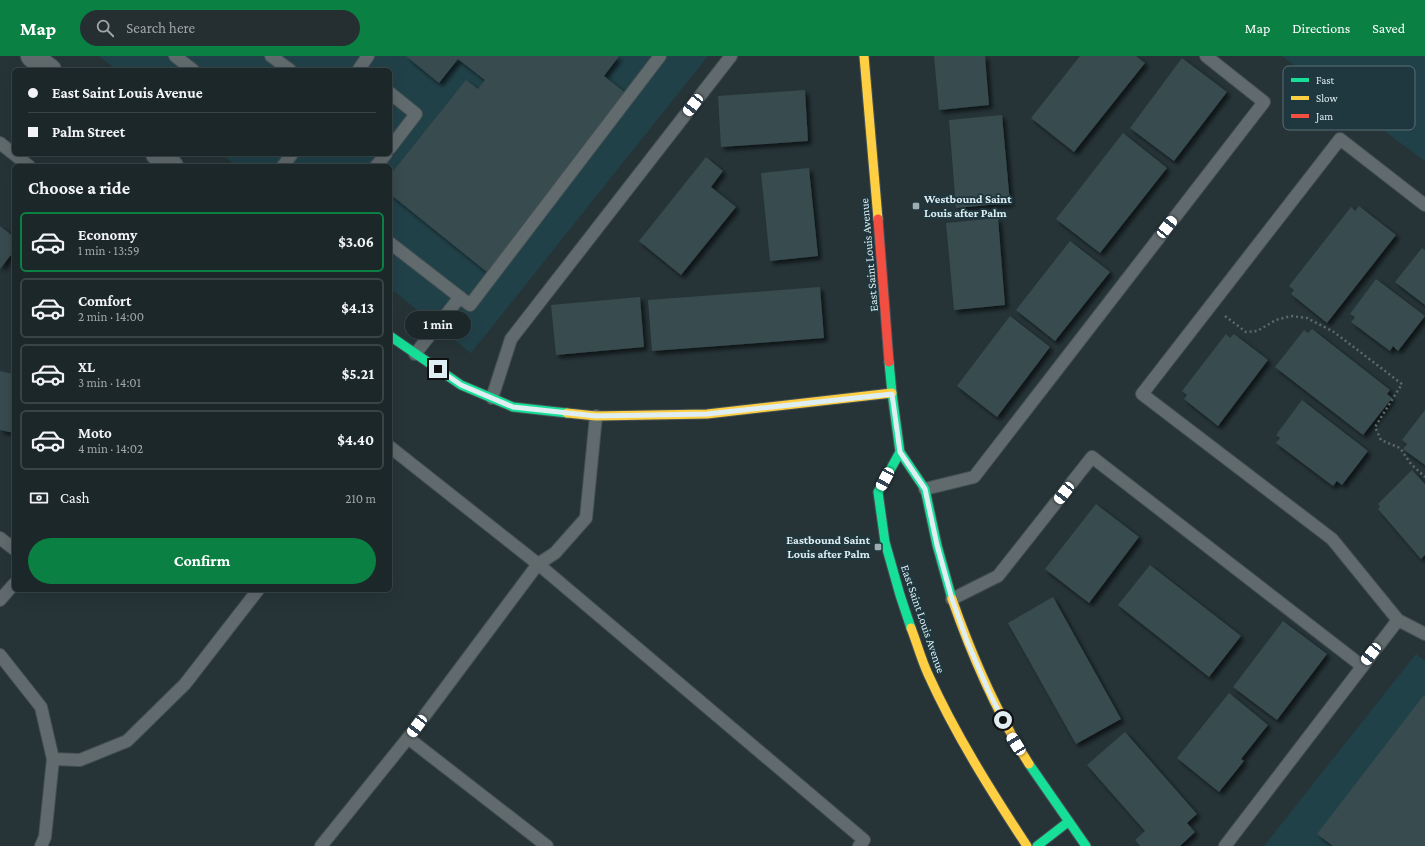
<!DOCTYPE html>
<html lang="en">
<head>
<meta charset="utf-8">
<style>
  :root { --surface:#1c272a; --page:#252f32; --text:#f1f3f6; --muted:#a0a5a8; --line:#3a4447; --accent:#0b8043 }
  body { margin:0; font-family:"Crimson Pro",serif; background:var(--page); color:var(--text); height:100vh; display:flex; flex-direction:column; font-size:15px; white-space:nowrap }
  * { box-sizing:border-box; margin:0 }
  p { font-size:13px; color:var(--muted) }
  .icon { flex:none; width:22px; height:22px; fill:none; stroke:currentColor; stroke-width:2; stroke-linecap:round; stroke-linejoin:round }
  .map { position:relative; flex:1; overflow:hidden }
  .side { position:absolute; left:12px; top:108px; width:380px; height:428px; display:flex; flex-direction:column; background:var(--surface); border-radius:6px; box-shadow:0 4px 16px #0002,0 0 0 1px var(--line) }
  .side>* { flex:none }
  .banner { position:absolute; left:12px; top:12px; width:380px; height:88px; border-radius:6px; box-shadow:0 4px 16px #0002,0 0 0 1px var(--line); display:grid; align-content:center; height:88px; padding:0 16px; background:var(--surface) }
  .end { position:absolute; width:18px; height:18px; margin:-9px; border:5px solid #dfeef2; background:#111; box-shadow:0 0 0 2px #111 }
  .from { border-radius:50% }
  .bubble { position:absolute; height:28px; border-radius:14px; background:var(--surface); box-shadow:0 4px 16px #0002,0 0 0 1px var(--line); font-size:13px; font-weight:700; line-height:28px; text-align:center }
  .car { position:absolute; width:12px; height:24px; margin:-12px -6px; border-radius:5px; box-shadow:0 0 3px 1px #0007; background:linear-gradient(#fff 24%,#345 0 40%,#fff 0 76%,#345 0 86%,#fff 0) }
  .banner b { display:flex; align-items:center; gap:14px; height:38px; font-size:15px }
  .banner b+b { border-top:1px solid var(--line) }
  .banner i { width:10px; height:10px; background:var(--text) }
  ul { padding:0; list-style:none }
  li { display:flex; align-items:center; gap:12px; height:60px; margin:0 8px 6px; padding:0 8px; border:2px solid var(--line); border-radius:6px }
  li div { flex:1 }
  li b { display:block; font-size:15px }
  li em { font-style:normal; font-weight:700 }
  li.selected { border-color:var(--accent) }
  li>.icon { width:36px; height:36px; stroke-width:1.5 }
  h2 { padding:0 16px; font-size:18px; line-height:48px }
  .pay { display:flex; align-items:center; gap:10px; height:44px; padding:0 16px; font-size:15px }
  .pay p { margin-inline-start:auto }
  .primary-button { display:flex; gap:8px; margin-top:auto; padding:8px 16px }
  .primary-button a { flex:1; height:46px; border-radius:24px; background:var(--accent); color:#fff; font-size:16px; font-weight:700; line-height:46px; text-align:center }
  header { display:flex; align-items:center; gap:24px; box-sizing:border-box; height:56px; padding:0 20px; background:var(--accent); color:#fff }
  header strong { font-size:19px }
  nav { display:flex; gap:22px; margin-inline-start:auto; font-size:14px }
  .search { width:280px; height:36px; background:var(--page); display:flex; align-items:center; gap:10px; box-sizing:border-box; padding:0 14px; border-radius:22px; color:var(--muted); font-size:15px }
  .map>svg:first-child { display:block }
</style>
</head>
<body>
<header>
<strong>Map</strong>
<div class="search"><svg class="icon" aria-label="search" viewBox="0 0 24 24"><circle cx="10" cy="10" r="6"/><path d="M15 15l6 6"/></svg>Search here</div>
<nav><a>Map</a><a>Directions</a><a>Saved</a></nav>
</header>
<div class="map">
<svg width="1425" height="790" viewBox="0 0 1425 790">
  <defs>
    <filter id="shadow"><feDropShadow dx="3.5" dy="3.5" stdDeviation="2" flood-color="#0009"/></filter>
  </defs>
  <rect width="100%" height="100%" fill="#263438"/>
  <path fill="#214149" d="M 99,0 L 708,0 L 471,297 L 390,232 L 390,110 L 237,110 L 222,98 L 390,98 L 390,14 L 117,14 Z
    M 1282,0 L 1425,0 L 1425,105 L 1326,32 Z
    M 1416,598 L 1425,605 L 1425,790 L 1264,790 Z"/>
  <path fill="#374b50" filter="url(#shadow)" d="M 406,0 L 619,0 L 604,20 L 628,39 L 487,216 L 390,138 L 390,119 L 466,24 L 478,33 L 485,24 L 458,3 L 439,27 Z
    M 934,0 L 985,0 L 989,49 L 939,54 Z
    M 1080,0 L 1136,0 L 1145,7 L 1074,96 L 1031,62 Z
    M 1182,2 L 1227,36 L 1174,105 L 1130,72 Z
    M 805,34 L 808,85 L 721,91 L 718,40 Z
    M 1002,59 L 1010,147 L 956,152 L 949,64 Z
    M 1123,77 L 1167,112 L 1100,197 L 1056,163 Z
    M 706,101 L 723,115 L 711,131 L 736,151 L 681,219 L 639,185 Z
    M 809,112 L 818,200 L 770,205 L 761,117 Z
    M 1359,150 L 1396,179 L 1327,267 L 1291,238 L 1294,234 L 1289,230 L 1351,151 L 1355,155 Z
    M 998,162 L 1005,249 L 954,254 L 946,167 Z
    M 0,170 L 14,181 L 14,195 L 0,213 Z
    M 1070,185 L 1110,216 L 1055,285 L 1016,254 Z
    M 1422,192 L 1425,194 L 1425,249 L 1395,226 Z
    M 1376,223 L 1425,260 L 1398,295 L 1393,290 L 1390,295 L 1351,266 L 1355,261 L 1350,258 Z
    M 820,231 L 824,282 L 652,295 L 648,244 Z
    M 640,241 L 644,291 L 556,299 L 551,249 Z
    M 1010,260 L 1050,291 L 997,361 L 957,330 Z
    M 1312,273 L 1390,334 L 1387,338 L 1392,342 L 1363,379 L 1275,311 L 1304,274 L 1308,277 Z
    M 1226,278 L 1230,282 L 1234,278 L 1268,304 L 1218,370 L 1184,343 L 1187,339 L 1182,335 Z
    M 0,315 L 14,318 L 14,377 L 0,374 Z
    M 1302,344 L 1368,395 L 1342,429 L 1337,425 L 1333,430 L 1276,387 L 1280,382 L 1276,379 Z
    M 1425,354 L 1425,409 L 1403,393 L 1407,388 L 1402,384 Z
    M 1412,414 L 1425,428 L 1425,499 L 1421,503 L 1378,453 L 1380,451 L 1378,448 Z
    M 1096,448 L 1139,481 L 1089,547 L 1045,513 Z
    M 1150,509 L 1241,580 L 1209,621 L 1118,549 Z
    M 1053,541 L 1121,663 L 1076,688 L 1008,567 Z
    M 1283,565 L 1327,598 L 1277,664 L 1233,631 Z
    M 1229,637 L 1268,669 L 1241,703 L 1244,705 L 1219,736 L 1177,702 Z
    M 1424,639 L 1425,640 L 1425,790 L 1333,790 L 1317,778 Z
    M 1125,676 L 1197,758 L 1187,767 L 1195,776 L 1180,790 L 1140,790 L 1135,784 L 1145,775 L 1087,709 Z"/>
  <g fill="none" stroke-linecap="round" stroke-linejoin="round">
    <g stroke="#455154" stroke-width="14">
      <path id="lane" d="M 175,0 L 193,14
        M 271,0 L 290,14
        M 359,13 L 368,0
        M 390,37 L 416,58 L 390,92
        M 0,87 L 29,110
        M 283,110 L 292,98
        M 376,110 L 386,98
        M 1425,149 L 1340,83 L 1142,338 L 1332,483 L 1398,564 L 1425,578
        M 390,187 L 470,249 L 660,0
        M 415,298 L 460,241
        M 492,342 L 511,283 L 731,0
        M 390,391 L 538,508 L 864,784 L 859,790
        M 925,433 L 974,421 L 1264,46 L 1206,0
        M 0,482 L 14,493
        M 952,543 L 998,520 L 1092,401 L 1362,610
        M 0,544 L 14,528
        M 0,599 L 41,651 L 53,703 L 45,781 L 41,790
        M 408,682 L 547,790
        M 53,703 L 80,704 L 127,685 L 185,628 L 258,534
        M 321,790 L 408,682 L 538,508 L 555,497 L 586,462 L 596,360
        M 1225,790 L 1398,564"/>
    </g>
    <g stroke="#455154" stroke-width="24">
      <path id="street" d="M 32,0 L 50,14
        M 157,98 L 172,110"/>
    </g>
    <g stroke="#455154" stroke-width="11">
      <path id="fast" d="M 390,280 L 461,329 L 513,351 L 567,357
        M 889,306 L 892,337 L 900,396 L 925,433 L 937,489 L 952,543
        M 900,396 L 878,436 L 885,486 L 900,539 L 911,572
        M 1029,708 L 1086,790
        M 1037,790 L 1068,766"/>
    </g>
    <g stroke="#455154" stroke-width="11">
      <path id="slow" d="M 864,0 L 878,163
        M 567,357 L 596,360 L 707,358 L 892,337
        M 952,543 C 972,600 996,656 1029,708
        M 911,572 C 917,587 921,603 928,618 C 955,678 991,735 1027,790"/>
    </g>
    <g stroke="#455154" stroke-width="11">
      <path id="jam" d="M 878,163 L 889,306"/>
    </g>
    <path stroke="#5f696c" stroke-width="2.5" stroke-dasharray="2 3" stroke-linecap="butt" d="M 1225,260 L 1246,276 L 1257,275 L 1276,264 L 1291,260 L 1307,262 L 1334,276 L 1402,328 L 1375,371 L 1381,384 L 1400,392 L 1411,408 L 1425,421"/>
    <use href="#lane" stroke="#616b6e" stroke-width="12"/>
    <use href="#street" stroke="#616b6e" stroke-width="22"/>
    <use href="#fast" stroke="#16e098" stroke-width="9"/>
    <use href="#slow" stroke="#ffcf43" stroke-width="9"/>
    <use href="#jam" stroke="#f24e42" stroke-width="9"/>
  </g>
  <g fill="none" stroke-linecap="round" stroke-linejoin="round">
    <path stroke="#dfeef2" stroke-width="5" d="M 438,313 L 461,329 L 513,351 L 596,360 L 707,358 L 892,338 L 900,396 L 925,433 L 937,489 L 952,543 L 967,585 L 989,636 L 1003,664"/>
  </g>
  <g fill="#9eadb1" stroke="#1f383f" stroke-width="1.5">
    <rect x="912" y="146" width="8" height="8" rx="2"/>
    <rect x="874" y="487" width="8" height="8" rx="2"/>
  </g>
  <g text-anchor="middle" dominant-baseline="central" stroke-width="4" stroke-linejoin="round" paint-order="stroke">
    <g font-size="12" font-weight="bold" fill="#dfeef2" stroke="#1f383f" text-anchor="start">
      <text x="924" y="143">Westbound Saint<tspan x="924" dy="14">Louis after Palm</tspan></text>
      <text x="870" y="484" text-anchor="end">Eastbound Saint<tspan x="870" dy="14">Louis after Palm</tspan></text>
    </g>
    <g font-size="12" fill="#dfeef2" stroke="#1f383f">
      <text transform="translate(869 199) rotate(-95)">East Saint Louis Avenue</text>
      <text transform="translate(923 563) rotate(71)">East Saint Louis Avenue</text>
    </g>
  </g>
  <rect x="1283" y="10" width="132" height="64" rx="6" fill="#1f383f" stroke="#596f75" stroke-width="1"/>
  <rect x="1291" y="22" width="18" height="4" fill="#16e098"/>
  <rect x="1291" y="40" width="18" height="4" fill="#ffcf43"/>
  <rect x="1291" y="58" width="18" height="4" fill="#f24e42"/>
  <g font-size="11" fill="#dfeef2">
    <text x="1316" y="28">Fast</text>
    <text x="1316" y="46">Slow</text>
    <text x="1316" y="64">Jam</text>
  </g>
</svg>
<i class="end from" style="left:1003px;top:664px"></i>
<i class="end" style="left:438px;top:313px"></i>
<div class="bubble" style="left:405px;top:255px;width:66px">1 min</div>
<i class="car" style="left:693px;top:49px;rotate:218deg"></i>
<i class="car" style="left:1167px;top:171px;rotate:38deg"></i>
<i class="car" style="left:885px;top:423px;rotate:208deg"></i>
<i class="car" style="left:1064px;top:437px;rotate:218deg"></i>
<i class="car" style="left:1371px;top:598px;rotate:218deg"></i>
<i class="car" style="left:417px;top:670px;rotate:217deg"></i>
<i class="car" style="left:1016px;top:688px;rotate:328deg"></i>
<div class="banner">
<b><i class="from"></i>East Saint Louis Avenue</b>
<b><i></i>Palm Street</b>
</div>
<section class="side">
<h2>Choose a ride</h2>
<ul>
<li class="selected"><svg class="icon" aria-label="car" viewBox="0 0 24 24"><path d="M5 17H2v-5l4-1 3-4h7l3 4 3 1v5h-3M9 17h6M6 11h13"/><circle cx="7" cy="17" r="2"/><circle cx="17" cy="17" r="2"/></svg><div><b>Economy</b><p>1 min · 13:59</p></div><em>$3.06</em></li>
<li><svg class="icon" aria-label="car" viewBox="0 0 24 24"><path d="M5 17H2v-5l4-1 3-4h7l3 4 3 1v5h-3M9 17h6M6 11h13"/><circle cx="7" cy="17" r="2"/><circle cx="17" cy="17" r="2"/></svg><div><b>Comfort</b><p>2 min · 14:00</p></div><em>$4.13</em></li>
<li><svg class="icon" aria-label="car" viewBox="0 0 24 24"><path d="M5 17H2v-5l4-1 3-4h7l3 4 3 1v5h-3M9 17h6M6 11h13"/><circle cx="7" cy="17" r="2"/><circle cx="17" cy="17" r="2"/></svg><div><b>XL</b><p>3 min · 14:01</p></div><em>$5.21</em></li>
<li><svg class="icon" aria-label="car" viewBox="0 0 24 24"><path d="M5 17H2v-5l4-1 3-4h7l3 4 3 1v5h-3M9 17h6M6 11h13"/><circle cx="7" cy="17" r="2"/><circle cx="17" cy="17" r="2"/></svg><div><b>Moto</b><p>4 min · 14:02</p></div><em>$4.40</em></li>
</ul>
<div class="pay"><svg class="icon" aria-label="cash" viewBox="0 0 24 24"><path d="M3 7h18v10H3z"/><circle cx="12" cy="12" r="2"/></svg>Cash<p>210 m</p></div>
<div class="primary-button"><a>Confirm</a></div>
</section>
</div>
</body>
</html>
